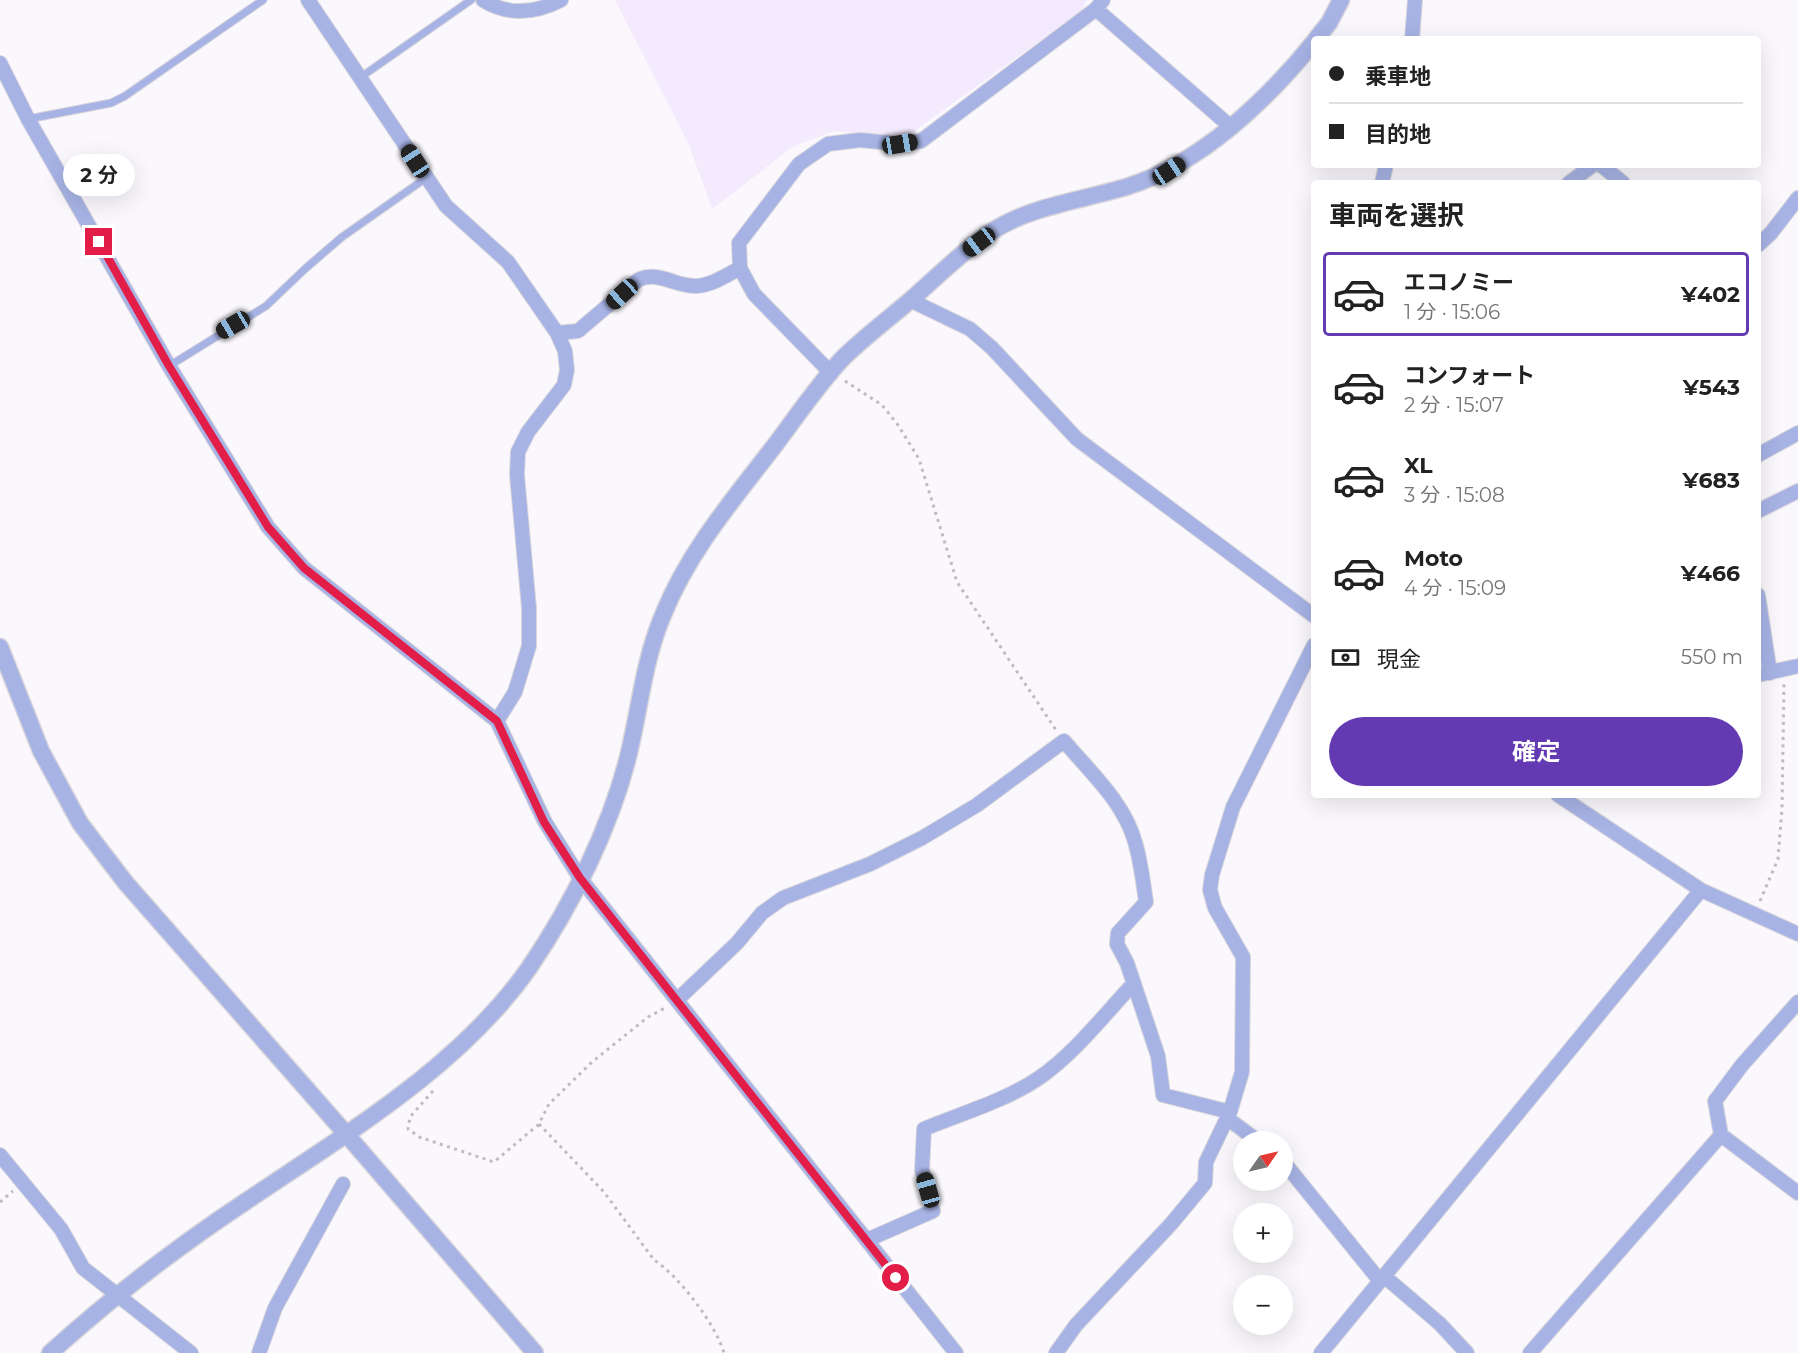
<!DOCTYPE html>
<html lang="ja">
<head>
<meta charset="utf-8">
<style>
  :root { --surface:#fff; --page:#f6f6f6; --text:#222; --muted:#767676; --line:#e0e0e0; --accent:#633ab2 }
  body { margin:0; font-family:Montserrat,"Noto Sans JP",sans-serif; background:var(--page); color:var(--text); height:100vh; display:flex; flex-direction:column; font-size:22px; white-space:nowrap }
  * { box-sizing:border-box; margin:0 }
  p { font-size:20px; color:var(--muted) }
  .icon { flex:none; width:33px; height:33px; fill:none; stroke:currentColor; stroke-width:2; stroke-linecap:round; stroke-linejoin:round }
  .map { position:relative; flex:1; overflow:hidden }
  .drawer { position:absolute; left:1311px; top:180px; width:450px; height:618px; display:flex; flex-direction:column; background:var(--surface); border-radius:6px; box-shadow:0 6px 24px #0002 }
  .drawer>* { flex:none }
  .top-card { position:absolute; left:1311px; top:36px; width:450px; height:132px; border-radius:6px; box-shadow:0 6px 24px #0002; display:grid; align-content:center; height:132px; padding:0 18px; background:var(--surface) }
  .needle { width:39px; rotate:56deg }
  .buttons { position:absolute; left:1233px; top:1131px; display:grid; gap:12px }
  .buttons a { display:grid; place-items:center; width:60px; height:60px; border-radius:50%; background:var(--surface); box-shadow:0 6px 24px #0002; font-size:30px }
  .end { position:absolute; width:27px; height:27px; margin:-14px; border:8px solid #e11d48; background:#fff; box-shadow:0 0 0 3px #fff }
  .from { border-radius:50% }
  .bubble { position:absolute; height:42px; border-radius:21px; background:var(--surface); box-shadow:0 6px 24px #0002; font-size:20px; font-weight:700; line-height:42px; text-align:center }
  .car { position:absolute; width:18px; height:36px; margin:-18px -9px; border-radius:8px; box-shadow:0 0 4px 2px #0007; background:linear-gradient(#222 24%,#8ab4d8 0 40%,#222 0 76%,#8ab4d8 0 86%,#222 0) }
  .top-card b { display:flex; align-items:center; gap:21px; height:57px; font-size:22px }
  .top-card b+b { border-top:2px solid var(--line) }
  .top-card i { width:15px; height:15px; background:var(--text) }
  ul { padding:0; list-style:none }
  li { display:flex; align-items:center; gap:18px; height:84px; margin:0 12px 9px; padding:0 6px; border:3px solid transparent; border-radius:6px }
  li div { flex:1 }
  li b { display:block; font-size:22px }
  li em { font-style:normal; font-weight:700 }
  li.current { border-color:var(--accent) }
  li>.icon { width:54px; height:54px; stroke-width:1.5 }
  h2 { padding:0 18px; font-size:27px; line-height:72px }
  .pay { display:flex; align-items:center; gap:15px; height:66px; padding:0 18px; font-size:22px }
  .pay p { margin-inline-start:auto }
  .cta { display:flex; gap:12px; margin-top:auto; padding:12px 18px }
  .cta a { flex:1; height:69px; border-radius:36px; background:var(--accent); color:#fff; font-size:24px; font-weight:700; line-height:69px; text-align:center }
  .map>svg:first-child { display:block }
</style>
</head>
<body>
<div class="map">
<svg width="1798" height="1353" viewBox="0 0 1798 1353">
  <rect width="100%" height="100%" fill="#faf8fd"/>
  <path fill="#f4eafe" d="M 615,0 L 1087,0 L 1081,11 L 905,138 L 834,131 L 794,146 L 712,209 L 689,145 Z"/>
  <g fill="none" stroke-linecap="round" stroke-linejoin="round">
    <g stroke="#d7d5db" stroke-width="9">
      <path id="service" d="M 361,77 L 471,0
        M 28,119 L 111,103 L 125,96 L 263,0
        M 169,366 L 266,306 L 306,268 L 342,237 L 426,178"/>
    </g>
    <g stroke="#d7d5db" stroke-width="16">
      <path id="minor" d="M 308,0 L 446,206 L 508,262 L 557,333 L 565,351 L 567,370 L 564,385 L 528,432 L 518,452 L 517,475 L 529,608 L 529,646 L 515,692 L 497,721
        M 483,0 C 508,16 536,13 561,0
        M 1096,9 L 1231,127
        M 1412,39 L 1415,0
        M 0,63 L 28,119 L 169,366 L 268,527 L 304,568 L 497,721 L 545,822 L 580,878 L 956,1353
        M 1601,165 L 1623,183
        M 1382,183 L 1386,165
        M 1569,183 L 1593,165
        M 1758,245 L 1771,233 L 1798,198
        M 910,300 L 970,329 L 992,348 L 1077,439 L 1314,616
        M 557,333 L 578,331 L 638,280 C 658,270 676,287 697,286 C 712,285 727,275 740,268
        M 830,372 L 754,294 L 740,268 L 739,243 L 799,164 L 828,144 L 860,140 L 900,144 L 921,141 L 1096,9 L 1103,0
        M 1758,455 L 1798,433
        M 1758,511 L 1798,491
        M 1758,595 L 1770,673
        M 1758,675 L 1798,666
        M 1558,795 L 1701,890 L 1798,934
        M 677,1000 L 737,943 L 762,913 L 783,898 L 870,864 L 922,838 L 977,805 L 1064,741 C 1090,772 1124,802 1135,842 C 1141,862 1143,882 1146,902 L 1118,933 L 1117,944 L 1127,963 L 1158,1056 L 1163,1095 L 1230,1112
        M 1227,1118 L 1259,1142
        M 1721,1135 L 1715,1101 L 1742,1065 L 1798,1002
        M 0,1155 L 61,1229 L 83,1268 L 191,1353
        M 1282,1160 L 1380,1281
        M 867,1240 L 933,1211 L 922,1170 L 924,1129 C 962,1113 1005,1101 1039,1078 C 1075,1053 1104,1015 1134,983
        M 1384,1276 L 1440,1324 L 1467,1353
        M 259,1353 L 275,1308 L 343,1184
        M 1056,1353 L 1076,1325 L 1171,1224 L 1205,1183 L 1206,1162 L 1230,1112 L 1242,1072 L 1243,957 L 1215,908 L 1210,890 L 1212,875 L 1233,807 L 1314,645
        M 1321,1353 L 1701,890
        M 1530,1353 L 1721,1135 L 1798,1193"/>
    </g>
    <g stroke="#d7d5db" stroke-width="19">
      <path id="tertiary" d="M 1316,39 L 1329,23 L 1341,0
        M 0,647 L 41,751 L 80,823 L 125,882 L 347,1135 L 535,1353
        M 50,1353 C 111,1298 177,1247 245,1202 C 344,1135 460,1067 529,968 C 572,905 611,827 629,753 C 640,707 644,660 663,615 C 688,553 731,502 772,449 C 795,419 816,387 842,359 C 864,337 890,318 914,297 C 940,274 965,249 994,230 C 1034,205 1085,200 1129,186 C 1201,163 1267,100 1314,42"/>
    </g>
    <path stroke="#bebbc1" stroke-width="3" stroke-dasharray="3 4.5" stroke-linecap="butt" d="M 845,381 L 882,405 L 898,425 L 919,459 L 957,582 L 1056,730
      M 1760,901 L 1778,859 L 1782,809 L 1784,683
      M 433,1091 L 410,1117 L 408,1129 L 419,1137 L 494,1162 L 539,1124 L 549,1104 L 592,1062 L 648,1017 L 665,1008
      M 539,1124 L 604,1192 L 654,1260 C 679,1276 716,1325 724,1353
      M 0,1202 L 13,1191"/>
    <use href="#service" stroke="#a7b3e5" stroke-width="7"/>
    <use href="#minor" stroke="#a7b3e5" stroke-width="14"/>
    <use href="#tertiary" stroke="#a7b3e5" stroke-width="16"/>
  </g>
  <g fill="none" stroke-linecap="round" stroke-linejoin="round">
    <path stroke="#e11d48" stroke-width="8" d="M 99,242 L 169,366 L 268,527 L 304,568 L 497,721 L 544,822 L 580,878 L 896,1278"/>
  </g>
</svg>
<div class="buttons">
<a><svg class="needle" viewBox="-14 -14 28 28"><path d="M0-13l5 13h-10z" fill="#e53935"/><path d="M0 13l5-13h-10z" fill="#767676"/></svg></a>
<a>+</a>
<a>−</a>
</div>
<i class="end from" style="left:896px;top:1278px"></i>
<i class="end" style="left:99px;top:242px"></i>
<div class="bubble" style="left:63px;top:154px;width:72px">2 分</div>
<i class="car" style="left:900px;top:144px;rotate:81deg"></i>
<i class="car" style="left:415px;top:161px;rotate:327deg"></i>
<i class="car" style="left:1169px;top:171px;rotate:57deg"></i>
<i class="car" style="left:979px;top:242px;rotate:233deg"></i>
<i class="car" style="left:622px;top:294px;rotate:228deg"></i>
<i class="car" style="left:233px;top:325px;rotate:240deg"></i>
<i class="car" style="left:928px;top:1190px;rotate:344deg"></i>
<div class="top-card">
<b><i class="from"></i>乗車地</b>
<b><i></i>目的地</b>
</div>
<section class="drawer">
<h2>車両を選択</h2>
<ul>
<li class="current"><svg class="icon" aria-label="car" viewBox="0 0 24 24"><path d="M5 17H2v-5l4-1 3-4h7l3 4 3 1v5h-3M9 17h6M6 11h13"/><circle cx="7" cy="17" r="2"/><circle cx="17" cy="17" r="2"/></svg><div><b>エコノミー</b><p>1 分 · 15:06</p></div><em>¥402</em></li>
<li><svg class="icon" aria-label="car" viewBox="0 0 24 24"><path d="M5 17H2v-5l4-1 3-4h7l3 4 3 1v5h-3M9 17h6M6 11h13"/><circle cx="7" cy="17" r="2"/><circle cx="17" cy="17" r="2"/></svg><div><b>コンフォート</b><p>2 分 · 15:07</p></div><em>¥543</em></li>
<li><svg class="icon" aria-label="car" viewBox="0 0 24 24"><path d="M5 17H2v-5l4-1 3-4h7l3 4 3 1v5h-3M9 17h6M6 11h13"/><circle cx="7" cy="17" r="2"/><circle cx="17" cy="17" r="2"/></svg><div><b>XL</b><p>3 分 · 15:08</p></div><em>¥683</em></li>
<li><svg class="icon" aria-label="car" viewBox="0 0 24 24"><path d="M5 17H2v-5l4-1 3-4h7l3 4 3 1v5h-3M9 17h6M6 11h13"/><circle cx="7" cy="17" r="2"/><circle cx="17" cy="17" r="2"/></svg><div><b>Moto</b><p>4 分 · 15:09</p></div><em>¥466</em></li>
</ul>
<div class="pay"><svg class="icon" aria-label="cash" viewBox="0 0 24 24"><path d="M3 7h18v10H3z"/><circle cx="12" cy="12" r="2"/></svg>現金<p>550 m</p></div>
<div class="cta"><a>確定</a></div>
</section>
</div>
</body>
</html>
